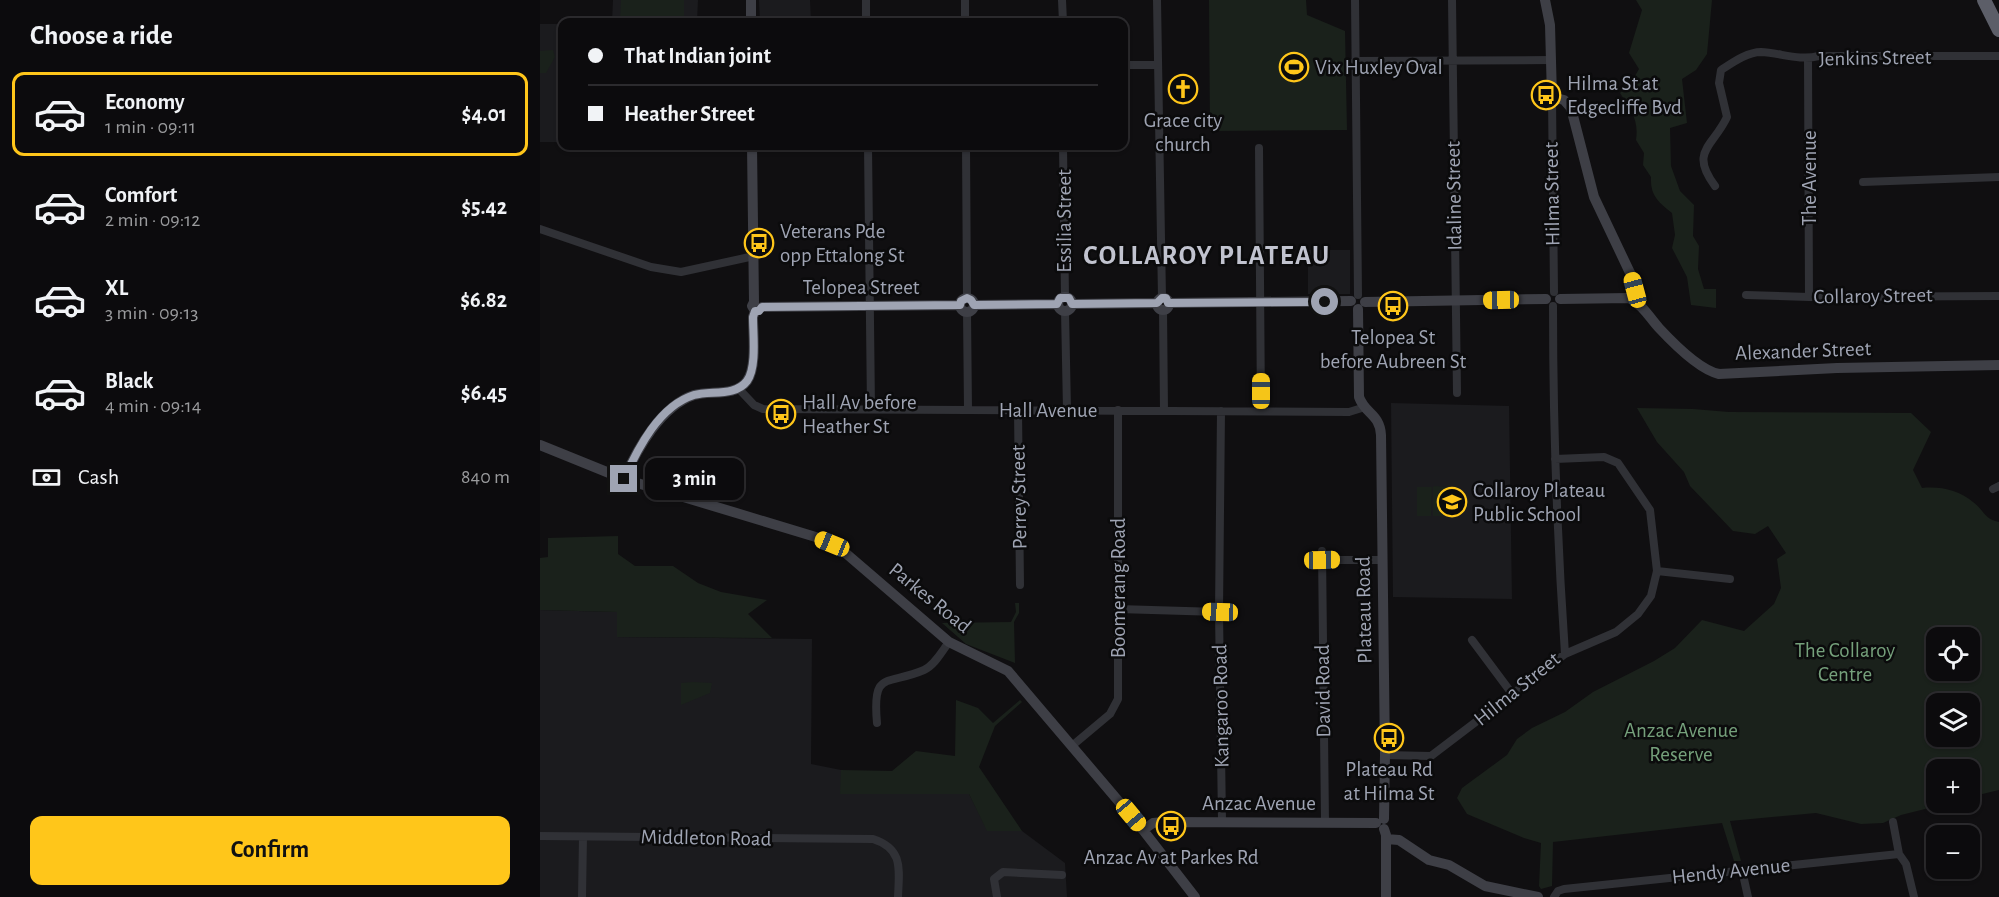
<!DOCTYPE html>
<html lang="en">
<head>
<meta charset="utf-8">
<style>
  :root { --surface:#0c0b0d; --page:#1a191b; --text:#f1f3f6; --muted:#9a9b9d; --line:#2c2b2e; --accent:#ffc61a }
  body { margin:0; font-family:"Alegreya Sans",sans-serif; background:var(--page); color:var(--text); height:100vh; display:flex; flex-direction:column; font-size:22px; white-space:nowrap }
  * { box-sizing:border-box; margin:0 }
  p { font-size:20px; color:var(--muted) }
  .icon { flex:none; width:33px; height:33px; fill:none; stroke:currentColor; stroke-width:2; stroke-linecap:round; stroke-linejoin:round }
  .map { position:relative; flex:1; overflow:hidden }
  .drawer { display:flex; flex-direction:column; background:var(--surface); width:540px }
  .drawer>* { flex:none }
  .banner { position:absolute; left:18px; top:18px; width:570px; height:132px; border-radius:12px; box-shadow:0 2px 4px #0004,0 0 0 2px var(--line); display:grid; align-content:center; height:132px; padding:0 30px; background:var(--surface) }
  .tools { position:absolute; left:1386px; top:627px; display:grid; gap:12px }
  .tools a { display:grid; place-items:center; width:54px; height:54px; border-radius:12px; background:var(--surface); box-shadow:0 2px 4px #0004,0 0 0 2px var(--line); font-size:30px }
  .end { position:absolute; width:27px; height:27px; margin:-14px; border:8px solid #9fa4b3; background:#111; box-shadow:0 0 0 3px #111 }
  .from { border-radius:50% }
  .bubble { position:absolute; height:42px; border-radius:12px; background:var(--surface); box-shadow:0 2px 4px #0004,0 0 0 2px var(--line); font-size:20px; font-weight:700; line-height:42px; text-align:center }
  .car { position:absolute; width:18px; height:36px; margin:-18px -9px; border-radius:8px; box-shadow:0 0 4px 2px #0007; background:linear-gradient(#f5c518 24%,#345 0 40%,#f5c518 0 76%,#345 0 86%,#f5c518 0) }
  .banner b { display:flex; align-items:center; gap:21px; height:57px; font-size:22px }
  .banner b+b { border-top:2px solid var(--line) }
  .banner i { width:15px; height:15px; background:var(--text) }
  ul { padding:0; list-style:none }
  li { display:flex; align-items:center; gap:18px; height:84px; margin:0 12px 9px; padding:0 18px; border:3px solid transparent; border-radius:12px }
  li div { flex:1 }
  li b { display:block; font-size:22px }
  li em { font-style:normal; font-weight:700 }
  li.active { border-color:var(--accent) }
  li>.icon { width:54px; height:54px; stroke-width:1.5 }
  h2 { padding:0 30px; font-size:27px; line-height:72px }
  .pay { display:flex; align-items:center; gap:15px; height:66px; padding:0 30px; font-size:22px }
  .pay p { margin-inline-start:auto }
  .cta { display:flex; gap:12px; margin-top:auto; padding:12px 30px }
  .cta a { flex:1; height:69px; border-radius:12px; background:var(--accent); color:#111; font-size:24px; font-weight:700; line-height:69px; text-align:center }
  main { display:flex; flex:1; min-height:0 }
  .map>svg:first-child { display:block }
</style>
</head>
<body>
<main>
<section class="drawer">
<h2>Choose a ride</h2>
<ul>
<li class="active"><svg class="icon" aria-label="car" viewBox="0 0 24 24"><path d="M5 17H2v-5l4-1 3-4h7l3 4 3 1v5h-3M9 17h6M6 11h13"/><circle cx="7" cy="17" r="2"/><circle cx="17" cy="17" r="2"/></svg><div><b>Economy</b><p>1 min · 09:11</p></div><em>$4.01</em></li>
<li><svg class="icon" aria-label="car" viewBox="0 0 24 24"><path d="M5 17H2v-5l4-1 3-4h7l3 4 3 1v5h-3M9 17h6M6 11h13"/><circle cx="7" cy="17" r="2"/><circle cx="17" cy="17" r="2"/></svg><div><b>Comfort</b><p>2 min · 09:12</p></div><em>$5.42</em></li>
<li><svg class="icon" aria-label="car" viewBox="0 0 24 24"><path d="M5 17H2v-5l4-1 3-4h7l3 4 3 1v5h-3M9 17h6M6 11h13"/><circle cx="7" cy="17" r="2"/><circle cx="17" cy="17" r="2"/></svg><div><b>XL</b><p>3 min · 09:13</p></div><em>$6.82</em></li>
<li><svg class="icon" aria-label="car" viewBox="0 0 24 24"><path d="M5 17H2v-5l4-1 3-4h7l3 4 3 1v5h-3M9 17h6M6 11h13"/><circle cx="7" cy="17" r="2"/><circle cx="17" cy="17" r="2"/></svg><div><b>Black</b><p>4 min · 09:14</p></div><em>$6.45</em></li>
</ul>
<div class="pay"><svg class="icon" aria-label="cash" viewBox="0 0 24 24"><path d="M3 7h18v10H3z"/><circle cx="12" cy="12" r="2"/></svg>Cash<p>840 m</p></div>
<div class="cta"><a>Confirm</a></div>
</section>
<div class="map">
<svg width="1459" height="897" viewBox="0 0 1459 897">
  <rect width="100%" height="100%" fill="#100f11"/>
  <path fill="#1b1b1e" d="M 73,0 L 158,0 L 157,22 L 72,22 Z
    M 219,0 L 270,0 L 271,22 L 220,22 Z
    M 0,24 L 22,24 L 22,142 L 0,142 Z
    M 768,250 L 810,250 L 810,294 L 768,294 Z
    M 851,403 L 969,406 L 972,599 L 853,597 Z
    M 0,610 L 78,612 L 78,637 L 272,639 L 271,764 L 301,770 L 301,794 L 429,794 L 448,831 L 482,831 L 525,863 L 527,897 L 0,897 Z"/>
  <path fill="#1a211b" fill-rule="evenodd" d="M 81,0 L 144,0 L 144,22 L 80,22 Z
    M 669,0 L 766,0 L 767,15 L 805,31 L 807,130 L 670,131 Z
    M 1096,0 L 1172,0 L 1167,54 L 1156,70 L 1142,79 L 1147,123 L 1130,128 L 1131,166 L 1140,191 L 1154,205 L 1153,236 L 1159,246 L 1158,269 L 1164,289 L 1176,289 L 1176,308 L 1151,305 L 1147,277 L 1132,248 L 1135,235 L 1132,213 C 1118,202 1110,195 1111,177 L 1103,165 L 1104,153 L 1096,140 C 1099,120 1091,110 1080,93 L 1092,81 L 1099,69 L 1089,53 L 1102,10 Z
    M 13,50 L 15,57 L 6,73 L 0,73 L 0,51 Z
    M 1097,408 L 1153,409 L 1189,412 L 1371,413 L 1391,432 L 1373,470 L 1382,488 C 1400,486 1419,490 1433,502 C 1444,510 1444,519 1459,522 L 1459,790 L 1430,797 L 1430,770 L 1396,770 L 1396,802 L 1409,803 L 1361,815 L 1343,823 L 1321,824 L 1276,813 L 1190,821 L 1201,861 L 1194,861 L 1182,823 L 1013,842 L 1012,886 L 1001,889 L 999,886 L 1001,843 L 984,838 L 927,814 L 917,798 L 922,788 L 967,755 L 977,739 L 992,728 L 1025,712 L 1053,692 L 1114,661 L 1135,648 L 1162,620 L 1204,631 L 1234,604 L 1241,588 L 1237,559 L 1246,553 L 1228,526 L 1215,534 L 1193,531 L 1150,486 L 1144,472 L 1117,442 ZM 1396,638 L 1430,638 L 1430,670 L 1396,670 ZM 1396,704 L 1430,704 L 1430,736 L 1396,736 Z
    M 893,486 L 908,487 L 907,516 L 893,516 Z
    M 877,487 L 892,487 L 891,516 L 877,516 Z
    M 78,536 L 78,554 L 95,566 L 133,566 L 158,583 L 181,592 L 227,600 L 208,614 L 232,638 L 77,637 L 77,612 L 0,610 L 0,558 L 8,557 L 8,538 Z
    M 475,603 L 479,603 L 479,613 L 474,622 L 475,663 L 426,644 L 402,623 L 471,622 L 476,612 Z
    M 153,682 L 172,683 L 170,693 L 141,705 L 141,683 Z
    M 416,700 L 438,708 L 453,723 L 480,700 L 482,702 L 455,726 L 439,767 L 482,831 L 447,831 L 429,794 L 300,794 L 301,770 L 352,771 L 376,751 L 415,756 Z"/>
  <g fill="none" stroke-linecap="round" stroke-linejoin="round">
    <path stroke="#303136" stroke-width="8" d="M 326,0 L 326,22
      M 425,0 L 425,22
      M 522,0 L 523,22
      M 617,0 L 622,298
      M 815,0 L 818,295
      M 912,0 L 917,393
      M 1268,59 L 1269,297
      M 815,61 L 1011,60
      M 584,65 L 618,65
      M 1012,97 L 1014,292
      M 328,146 L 331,409
      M 426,146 L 427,298
      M 523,146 L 525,297
      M 719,148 L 721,411
      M 1323,182 L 1459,177
      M 1175,186 C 1149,151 1173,147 1187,117 L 1179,83 L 1181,70 C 1192,63 1207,52 1221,52 C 1241,53 1259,61 1279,56 L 1459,56
      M 0,229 L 111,267 L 141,272 L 214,256
      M 1206,295 L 1269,297 L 1459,296
      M 623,309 L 624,411
      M 525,311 L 527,410
      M 427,312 L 428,410
      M 198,388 L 214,405 L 223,409 L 809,412 L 825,407
      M 478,410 L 480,585
      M 681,411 L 679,612 L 682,821
      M 1015,459 L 1064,457 L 1078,463 L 1110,510 L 1117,571 L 1111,596 L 1098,614 L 1076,632 L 1025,654
      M 1453,489 L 1459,486
      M 782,551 L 785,823
      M 782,560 L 843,560
      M 1117,571 L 1190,579
      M 578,609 L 679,612
      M 932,640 L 973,695
      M 337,723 C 332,669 347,686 384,670 C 395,665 402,651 409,642
      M 533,745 L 570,714 L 578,699 L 578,410
      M 845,755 L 891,756 L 1025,654 C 1017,538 1013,422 1013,306
      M 1353,822 L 1359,854
      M 0,836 L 333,839 C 364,849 359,870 358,897
      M 1202,870 L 1208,897
      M 42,897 L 43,837
      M 457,897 L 454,879 L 463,872 L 522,875
      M 1014,897 L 1018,891 L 1024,889 L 1359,854 L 1366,864 L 1374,897"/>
    <path stroke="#3e3f46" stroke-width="10" d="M 1005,0 L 1010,25 L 1012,97 L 1024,100 L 1031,108 L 1054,197 L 1092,277 L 1097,302
      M 211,22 L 211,0
      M 212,146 L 214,302
      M518 304a7 7 0 1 1 14 0a7 7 0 1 1-14 0Z
      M617 304a6 6 0 1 1 12 0a6 6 0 1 1-12 0Z
      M420 305a7 7 0 1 1 14 0a7 7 0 1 1-14 0Z
      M 1020,299 L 1089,298 C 1103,305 1109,317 1119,328 C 1133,343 1160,370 1179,374 L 1297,368 L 1459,365
      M 825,302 L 1006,299
      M 629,303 L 811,301
      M 532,304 L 617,303
      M 434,305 L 517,304
      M 222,307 L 420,305
      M 818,309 L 819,397 C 825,414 840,414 841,435 L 845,755 L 844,819
      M 0,445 L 84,479 L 279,538 L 302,550 L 409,642 L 468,671 L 603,830 L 655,897
      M 84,479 C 97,449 121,406 154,395 C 170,390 195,397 207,381 C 217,367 213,334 213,317 L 215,311 L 212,306 L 214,302
      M 844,829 L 846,835 L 846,897
      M 603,830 L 613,823 L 624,822 L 836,823
      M 846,839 L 859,840 L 889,860 L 909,865 L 945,886 L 998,897"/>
    <path stroke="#5c5e68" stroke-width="14" d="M 1444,0 L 1459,30"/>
  </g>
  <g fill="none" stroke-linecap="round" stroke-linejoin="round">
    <path stroke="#9fa4b3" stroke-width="8" d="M 84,479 C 98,448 119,406 154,395 C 170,390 195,397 207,381 C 217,368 213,334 213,317 L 215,311 L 219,311 L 222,307 L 420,305 L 421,301 L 427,298 L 431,300 L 434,305 L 517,304 L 520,298 L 529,298 L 532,304 L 617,303 L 622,298 L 626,298 L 628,303 L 785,302"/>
  </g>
  <defs>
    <g id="stadium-ring" transform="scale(1.5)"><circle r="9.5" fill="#0b0b0c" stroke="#ffc61a" stroke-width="1.5"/><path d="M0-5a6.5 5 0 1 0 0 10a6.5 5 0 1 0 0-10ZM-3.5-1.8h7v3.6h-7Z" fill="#ffc61a"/></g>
    <g id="church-ring" transform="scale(1.5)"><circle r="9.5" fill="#0b0b0c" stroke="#ffc61a" stroke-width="1.5"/><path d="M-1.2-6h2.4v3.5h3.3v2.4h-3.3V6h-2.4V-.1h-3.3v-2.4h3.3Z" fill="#ffc61a"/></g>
    <g id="bus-ring" transform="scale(1.5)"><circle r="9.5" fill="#0b0b0c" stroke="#ffc61a" stroke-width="1.5"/><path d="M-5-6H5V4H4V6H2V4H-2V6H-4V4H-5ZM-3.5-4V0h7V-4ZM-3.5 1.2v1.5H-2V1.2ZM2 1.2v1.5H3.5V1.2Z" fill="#ffc61a"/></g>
    <g id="school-ring" transform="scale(1.5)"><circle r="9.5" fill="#0b0b0c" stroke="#ffc61a" stroke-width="1.5"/><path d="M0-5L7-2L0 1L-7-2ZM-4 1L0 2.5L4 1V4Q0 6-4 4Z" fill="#ffc61a"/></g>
  </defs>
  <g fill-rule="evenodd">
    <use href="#stadium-ring" x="754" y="67"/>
    <use href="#church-ring" x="643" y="89"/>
    <use href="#bus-ring" x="1006" y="95"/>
    <use href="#bus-ring" x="219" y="243"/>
    <use href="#bus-ring" x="853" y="306"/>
    <use href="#bus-ring" x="241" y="414"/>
    <use href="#school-ring" x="912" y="502"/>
    <use href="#bus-ring" x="849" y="738"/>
    <use href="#bus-ring" x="631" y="826"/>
  </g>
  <g text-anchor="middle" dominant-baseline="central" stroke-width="5" stroke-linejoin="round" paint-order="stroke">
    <g font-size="21" fill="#9fa4b3" stroke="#0b0b0c">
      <text transform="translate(1335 58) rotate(-1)">Jenkins Street</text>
      <text transform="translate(1269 178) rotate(-90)">The Avenue</text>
      <text transform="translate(1012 194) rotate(-91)">Hilma Street</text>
      <text transform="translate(914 196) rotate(-91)">Idaline Street</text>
      <text transform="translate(524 221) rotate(-90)">Essilia Street</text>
      <text x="321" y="287">Telopea Street</text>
      <text transform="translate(1333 296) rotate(-1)">Collaroy Street</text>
      <text transform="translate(1263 351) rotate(-2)">Alexander Street</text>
      <text x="508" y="410">Hall Avenue</text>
      <text transform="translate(479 497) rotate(-91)">Perrey Street</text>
      <text transform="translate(578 588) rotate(-90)">Boomerang Road</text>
      <text transform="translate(390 598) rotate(39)">Parkes Road</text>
      <text transform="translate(824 610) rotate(-91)">Plateau Road</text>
      <text transform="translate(977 689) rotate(-39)">Hilma Street</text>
      <text transform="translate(783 691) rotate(-91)">David Road</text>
      <text transform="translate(681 706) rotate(-91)">Kangaroo Road</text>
      <text x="719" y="803">Anzac Avenue</text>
      <text transform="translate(166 838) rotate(1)">Middleton Road</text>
      <text transform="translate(1191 871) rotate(-6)">Hendy Avenue</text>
    </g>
    <g font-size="21" fill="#9fa4b3" stroke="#0b0b0c" text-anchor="start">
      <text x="775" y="67">Vix Huxley Oval</text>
      <text x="1027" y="83">Hilma St at<tspan x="1027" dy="24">Edgecliffe Bvd</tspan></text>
      <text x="643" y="120" text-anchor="middle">Grace city<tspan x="643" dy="24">church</tspan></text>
      <text x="240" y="231">Veterans Pde<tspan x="240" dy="24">opp Ettalong St</tspan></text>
      <text x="853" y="337" text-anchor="middle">Telopea St<tspan x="853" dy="24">before Aubreen St</tspan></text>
      <text x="262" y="402">Hall Av before<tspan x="262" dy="24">Heather St</tspan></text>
      <text x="933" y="490">Collaroy Plateau<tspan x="933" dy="24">Public School</tspan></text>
      <text x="849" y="769" text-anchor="middle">Plateau Rd<tspan x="849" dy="24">at Hilma St</tspan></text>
      <text x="631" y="857" text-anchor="middle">Anzac Av at Parkes Rd</text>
    </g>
    <g font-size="21" fill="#75a07b" stroke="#0b0b0c">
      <text x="1305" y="650">The Collaroy<tspan x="1305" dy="24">Centre</tspan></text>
      <text x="1141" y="730">Anzac Avenue<tspan x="1141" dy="24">Reserve</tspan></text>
    </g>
    <g font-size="27" font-weight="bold" letter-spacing="1.5" fill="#c1c3cf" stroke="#0b0b0c">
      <text x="667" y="255">COLLAROY PLATEAU</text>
    </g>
  </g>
</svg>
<div class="tools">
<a><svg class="icon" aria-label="locate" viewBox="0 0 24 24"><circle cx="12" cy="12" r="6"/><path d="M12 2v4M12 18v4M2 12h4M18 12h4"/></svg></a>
<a><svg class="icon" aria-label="layers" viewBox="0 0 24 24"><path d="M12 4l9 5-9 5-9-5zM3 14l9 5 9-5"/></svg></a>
<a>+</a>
<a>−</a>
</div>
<i class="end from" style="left:785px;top:302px"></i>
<i class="end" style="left:84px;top:479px"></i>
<div class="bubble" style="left:105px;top:458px;width:99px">3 min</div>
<i class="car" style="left:1095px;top:290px;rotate:345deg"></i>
<i class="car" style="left:961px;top:300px;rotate:269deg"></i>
<i class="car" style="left:721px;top:391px;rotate:0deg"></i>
<i class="car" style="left:292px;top:544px;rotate:292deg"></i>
<i class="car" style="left:782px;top:560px;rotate:89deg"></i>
<i class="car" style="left:680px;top:612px;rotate:272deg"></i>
<i class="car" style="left:591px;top:815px;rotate:140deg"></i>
<div class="banner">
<b><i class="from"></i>That Indian joint</b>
<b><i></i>Heather Street</b>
</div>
</div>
</main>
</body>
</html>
